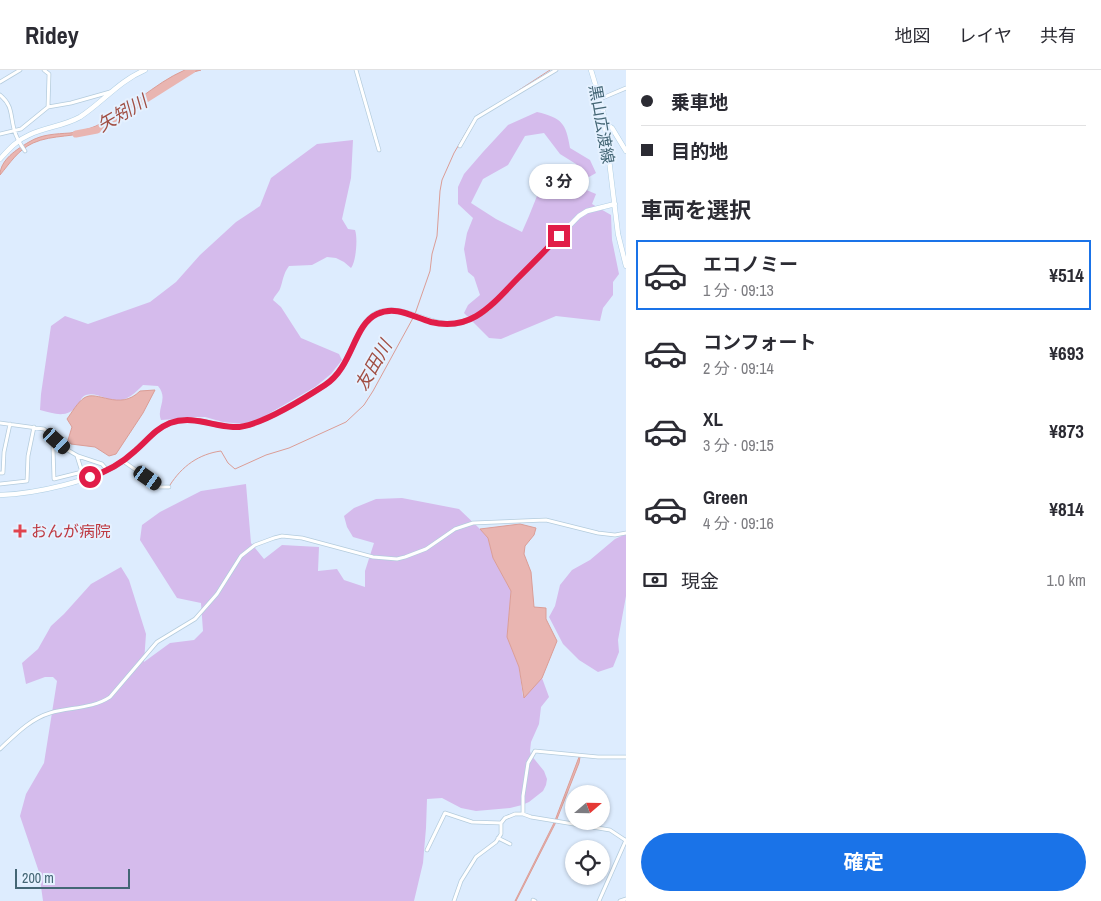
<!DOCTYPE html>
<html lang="ja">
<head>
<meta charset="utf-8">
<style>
  :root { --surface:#fff; --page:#f7f7f7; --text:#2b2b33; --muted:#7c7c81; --line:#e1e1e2; --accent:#1a73e8 }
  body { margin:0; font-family:"Archivo Narrow","Noto Sans JP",sans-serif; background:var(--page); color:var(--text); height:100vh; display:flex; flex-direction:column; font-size:19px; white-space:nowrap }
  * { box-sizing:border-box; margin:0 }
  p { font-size:16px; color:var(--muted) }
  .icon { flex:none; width:28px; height:28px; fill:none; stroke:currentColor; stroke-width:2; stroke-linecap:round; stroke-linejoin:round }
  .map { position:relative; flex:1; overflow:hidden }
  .details { display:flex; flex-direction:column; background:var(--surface); width:475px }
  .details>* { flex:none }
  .top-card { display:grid; align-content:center; height:110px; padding:0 15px; background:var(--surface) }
  .needle { width:32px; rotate:70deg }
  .tools { position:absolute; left:565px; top:715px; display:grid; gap:10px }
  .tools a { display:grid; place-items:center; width:45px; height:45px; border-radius:50%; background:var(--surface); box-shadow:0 1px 4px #0004; font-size:25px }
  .scale { position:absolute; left:15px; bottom:12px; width:115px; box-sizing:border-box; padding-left:5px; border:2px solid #446675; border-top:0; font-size:14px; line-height:18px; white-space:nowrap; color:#446675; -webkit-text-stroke:4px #e5f1ff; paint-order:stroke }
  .end { position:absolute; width:22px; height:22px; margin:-11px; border:6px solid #e11d48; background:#fff; box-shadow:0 0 0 2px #fff }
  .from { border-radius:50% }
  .bubble { position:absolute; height:35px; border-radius:18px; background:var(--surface); box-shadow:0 1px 4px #0004; font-size:16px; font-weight:700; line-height:35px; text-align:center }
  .car { position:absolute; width:15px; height:30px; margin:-15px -8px; border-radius:6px; box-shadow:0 0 4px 1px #0007; background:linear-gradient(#222 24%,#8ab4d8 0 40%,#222 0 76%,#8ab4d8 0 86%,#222 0) }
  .top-card b { display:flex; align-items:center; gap:18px; height:48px; font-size:19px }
  .top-card b+b { border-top:1px solid var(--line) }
  .top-card i { width:12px; height:12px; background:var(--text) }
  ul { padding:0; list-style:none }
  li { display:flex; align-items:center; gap:15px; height:70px; margin:0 10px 8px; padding:0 5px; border:2px solid transparent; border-radius:0px }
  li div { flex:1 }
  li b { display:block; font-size:19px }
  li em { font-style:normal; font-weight:700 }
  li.selected { border-color:var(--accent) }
  li>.icon { width:45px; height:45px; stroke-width:1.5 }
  h2 { padding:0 15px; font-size:22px; line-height:60px }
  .pay { display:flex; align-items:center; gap:12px; height:55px; padding:0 15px; font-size:19px }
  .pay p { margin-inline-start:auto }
  .primary-button { display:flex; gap:10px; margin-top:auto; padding:10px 15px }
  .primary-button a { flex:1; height:58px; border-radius:30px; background:var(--accent); color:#fff; font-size:20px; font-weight:700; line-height:58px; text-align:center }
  header { display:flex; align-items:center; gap:30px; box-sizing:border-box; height:70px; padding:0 25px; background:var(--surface); border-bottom:1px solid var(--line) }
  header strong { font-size:24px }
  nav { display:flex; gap:28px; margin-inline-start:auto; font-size:18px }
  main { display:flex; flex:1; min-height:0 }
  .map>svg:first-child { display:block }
</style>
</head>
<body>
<header>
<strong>Ridey</strong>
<nav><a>地図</a><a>レイヤ</a><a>共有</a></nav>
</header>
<main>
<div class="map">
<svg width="626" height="831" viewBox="0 0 626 831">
  <rect width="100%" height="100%" fill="#ddecfe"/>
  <path fill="#d5bbec" d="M 537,42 C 562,48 566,53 570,78 L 590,90 L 596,103 L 589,107 L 581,103 L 576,94 L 560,84 L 544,63 L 525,66 L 508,95 L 483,109 L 471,133 L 496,149 L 522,162 L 529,146 L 537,126 L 560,125 L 584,119 L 596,124 L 592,134 L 611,145 L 612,170 L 619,204 L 613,212 L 613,225 L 603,238 L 600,251 L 556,246 L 501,269 L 489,268 L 464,243 L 468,235 L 480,225 L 474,207 L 468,202 L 464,179 L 467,163 L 473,148 L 458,134 L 458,117 L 464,104 L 483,82 L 508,55 Z
    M 353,70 L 351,108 L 342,149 L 348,159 L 355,160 C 358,168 356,192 351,198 L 344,192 L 336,188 L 327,187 L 312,195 L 289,196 C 283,204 283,211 280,219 C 278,223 275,225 273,230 L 281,237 L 301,268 L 339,284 L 342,290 L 331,304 L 315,317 L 263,347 L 243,354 L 223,352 L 205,347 L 185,347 L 175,349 L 161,350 C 156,338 169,329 158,316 L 143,315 C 136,322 127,331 116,331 C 106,330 97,322 86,325 C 81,327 81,330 79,334 C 67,349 56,344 40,340 L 41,324 L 51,256 L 65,246 L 88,254 L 150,232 L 176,212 L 200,185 L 236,152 L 260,136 L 271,108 L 317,74 Z
    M 246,414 L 251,473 L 264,489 L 282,475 L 319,477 L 318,501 L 337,499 L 344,510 L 365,517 L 365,501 L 374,473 L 353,467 L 347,457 L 344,446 L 354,438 L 376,429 L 402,428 L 459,439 L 480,459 L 488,468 L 493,488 L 511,521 L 507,567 L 519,597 L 523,627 L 542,608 L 549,627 L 541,637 L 539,654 L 531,672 L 530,681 L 531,685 L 544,701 L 547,709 L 546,715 L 543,721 L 529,732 L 522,735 L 510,738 L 476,741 L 461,738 L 442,728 L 427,729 L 426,758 L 423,793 L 414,831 L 43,831 L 39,802 L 20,746 L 26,724 L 44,693 L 57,611 L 53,607 L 45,607 L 26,614 L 22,593 L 38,579 L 51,556 L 64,544 L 91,514 L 121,497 L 129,510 L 146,564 L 144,592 L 170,573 L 194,570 L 203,561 L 201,533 L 177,528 L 140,470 L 142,455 L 160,442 L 201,421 Z
    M 626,464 L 626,526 L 618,570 L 619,582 L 613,597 L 598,602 L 579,590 L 563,574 L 549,547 L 555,536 L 560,515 L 572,500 L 590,490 L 615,469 Z"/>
  <path fill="#e9b5b1" stroke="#db9d96" d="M 185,0 L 201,0 C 162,9 133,43 97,59 C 76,68 53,64 33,73 C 18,80 10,93 0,105 C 0,90 17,79 29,72 C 42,64 56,64 70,63 C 79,62 89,59 96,56 C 127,42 154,13 185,0 Z
    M 155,320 L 143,343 L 116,384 L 109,386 L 95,377 L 71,374 L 68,370 L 72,357 L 67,349 C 72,342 78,332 84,328 C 97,319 119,342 140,321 Z
    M 520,454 L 536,458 L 534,465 L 525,476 L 524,484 L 531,502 L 534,537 L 546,538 L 546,549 L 557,571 L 542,608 L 524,628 L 519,597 L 507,567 L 511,521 L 493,488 L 488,468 L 480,459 Z
    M 579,687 L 580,687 L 579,693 L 555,754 L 516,831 L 515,831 L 554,753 Z"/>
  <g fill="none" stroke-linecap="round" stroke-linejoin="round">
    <path stroke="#db9d96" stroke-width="1" d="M 510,26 L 550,0
      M 478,45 L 492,37
      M 415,244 L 430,201 L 432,184 L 437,166 L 440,121 L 442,110 L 454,83 L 471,54
      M 170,415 C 182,396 199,384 221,381 L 228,393 L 235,399 L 266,385 L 289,378 L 346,352 L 364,335 L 373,321 L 413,248"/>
    <path stroke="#e9b5b1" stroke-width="7" d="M 76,64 L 97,60 L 192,0"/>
    <g stroke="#b4ccdd" stroke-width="4.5">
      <path id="street" d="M 44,0 L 49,4 L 48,37
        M 356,0 L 379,80
        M 0,12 L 20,0
        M 0,25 C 13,36 10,44 14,59 C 16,67 20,74 25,81
        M 600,29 L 626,18
        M 0,64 L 21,59 L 48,37 L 71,33 L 110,22
        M 460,76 L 476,48 L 556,0
        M 0,353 L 44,359 L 66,379 L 78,386 L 102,394 L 107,400
        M 57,371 L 53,378 L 54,409 L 82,402 L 77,386
        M 123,391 L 160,417 L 169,417
        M 0,403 L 3,403 L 4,382 L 10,354
        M 0,414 L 27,411 L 28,386 L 34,357
        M 0,679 C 15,665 30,649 50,643 C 70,637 92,639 110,627 L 157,572 L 195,549 L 217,524 L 241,486 L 255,475 L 274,468 L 282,466 L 302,468 L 373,487 L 397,489 L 405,487 L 426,479 L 455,459 L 473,453 L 546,450 L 598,463 L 615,465 L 626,463
        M 523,744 L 523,726 L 528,693 L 535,681 L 598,687 L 626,687
        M 498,768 L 510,774
        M 427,780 L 445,743 L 472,752 L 501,753
        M 533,830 L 535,831
        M 454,831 L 461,811 L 476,787 L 496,772 L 501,764 L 501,753 L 505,748 L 515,744 L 523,744 L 531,747 L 610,760 L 625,770
        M 599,831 L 626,770
        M 620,831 L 626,829"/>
    </g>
    <g stroke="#b1cfe3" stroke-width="5.5">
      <path id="secondary" d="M 591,0 L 603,40 L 618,164 L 626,196
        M 605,53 L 612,58 L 626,81
        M 0,89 C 9,79 17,70 29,65 C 46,57 64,56 80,47 C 103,32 119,11 145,0
        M 0,425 C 34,424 95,411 123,391 C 140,379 152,359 173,352 C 194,346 213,356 233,357 C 256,359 304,328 325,315 C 353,297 353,255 377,243 C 400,233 424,253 447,254 C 462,255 476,247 488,239 L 579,146 L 587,141 L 615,134"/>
    </g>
    <use href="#street" stroke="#fff" stroke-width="3"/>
    <use href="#secondary" stroke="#fff" stroke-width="4.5"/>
  </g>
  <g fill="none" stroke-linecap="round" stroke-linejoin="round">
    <path stroke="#e11d48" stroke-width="6" d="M 90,407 C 106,402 122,393 135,381 C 147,371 155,359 170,353 C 192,345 212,356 233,357 C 256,359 305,328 325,315 C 353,297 353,255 377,244 C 396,235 413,247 431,252 C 471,262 492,235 517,209 C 531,195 545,181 559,166"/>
  </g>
  <path fill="#e0444e" stroke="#e5f1ff" stroke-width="2" d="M17.5 453.5h5v5h5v5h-5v5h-5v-5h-5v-5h5z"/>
  <g text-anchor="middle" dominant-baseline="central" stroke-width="4" stroke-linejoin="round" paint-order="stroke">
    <g font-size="16" fill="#446675" stroke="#e5f1ff">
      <text transform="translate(602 54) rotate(80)">黒山広渡線</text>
    </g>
    <g font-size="16" fill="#be3a42" stroke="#e5f1ff" text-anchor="start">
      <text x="31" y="461">おんが病院</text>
    </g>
    <g font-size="18" font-style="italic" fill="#a14e43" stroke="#e5f1ff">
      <text transform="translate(122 43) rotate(-30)">矢矧川</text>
      <text transform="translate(373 295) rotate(-60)">友田川</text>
    </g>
  </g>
</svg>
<div class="tools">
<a><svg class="needle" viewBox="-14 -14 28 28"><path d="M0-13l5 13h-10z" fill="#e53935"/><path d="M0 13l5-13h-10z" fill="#7c7c81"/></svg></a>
<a><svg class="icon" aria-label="locate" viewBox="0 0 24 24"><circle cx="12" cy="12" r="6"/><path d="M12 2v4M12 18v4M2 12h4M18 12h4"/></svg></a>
</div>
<div class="scale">200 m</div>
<i class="end from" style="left:90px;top:407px"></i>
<i class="end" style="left:559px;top:166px"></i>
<div class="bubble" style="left:529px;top:94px;width:60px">3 分</div>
<i class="car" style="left:57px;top:371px;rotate:132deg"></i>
<i class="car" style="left:148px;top:408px;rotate:125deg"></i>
</div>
<section class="details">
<div class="top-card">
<b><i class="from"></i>乗車地</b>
<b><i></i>目的地</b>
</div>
<h2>車両を選択</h2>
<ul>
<li class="selected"><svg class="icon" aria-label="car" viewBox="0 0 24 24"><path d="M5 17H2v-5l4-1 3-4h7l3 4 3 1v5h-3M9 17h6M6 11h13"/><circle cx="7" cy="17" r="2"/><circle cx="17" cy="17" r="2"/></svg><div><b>エコノミー</b><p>1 分 · 09:13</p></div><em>¥514</em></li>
<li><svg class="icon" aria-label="car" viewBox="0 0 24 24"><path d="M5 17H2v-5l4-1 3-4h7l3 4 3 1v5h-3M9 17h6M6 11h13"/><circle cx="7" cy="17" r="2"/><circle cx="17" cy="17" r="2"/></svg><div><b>コンフォート</b><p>2 分 · 09:14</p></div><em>¥693</em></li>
<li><svg class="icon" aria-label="car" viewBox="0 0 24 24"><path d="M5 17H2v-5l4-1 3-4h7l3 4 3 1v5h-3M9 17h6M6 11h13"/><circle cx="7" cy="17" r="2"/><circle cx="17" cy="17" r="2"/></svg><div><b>XL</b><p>3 分 · 09:15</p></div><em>¥873</em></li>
<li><svg class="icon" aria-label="car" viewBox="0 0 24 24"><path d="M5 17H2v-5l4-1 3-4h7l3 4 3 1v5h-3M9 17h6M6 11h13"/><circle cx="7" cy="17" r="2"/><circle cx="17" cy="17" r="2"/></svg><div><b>Green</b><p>4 分 · 09:16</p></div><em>¥814</em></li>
</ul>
<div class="pay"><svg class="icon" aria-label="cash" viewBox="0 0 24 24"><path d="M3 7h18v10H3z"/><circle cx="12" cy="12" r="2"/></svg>現金<p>1.0 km</p></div>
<div class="primary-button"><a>確定</a></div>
</section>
</main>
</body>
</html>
